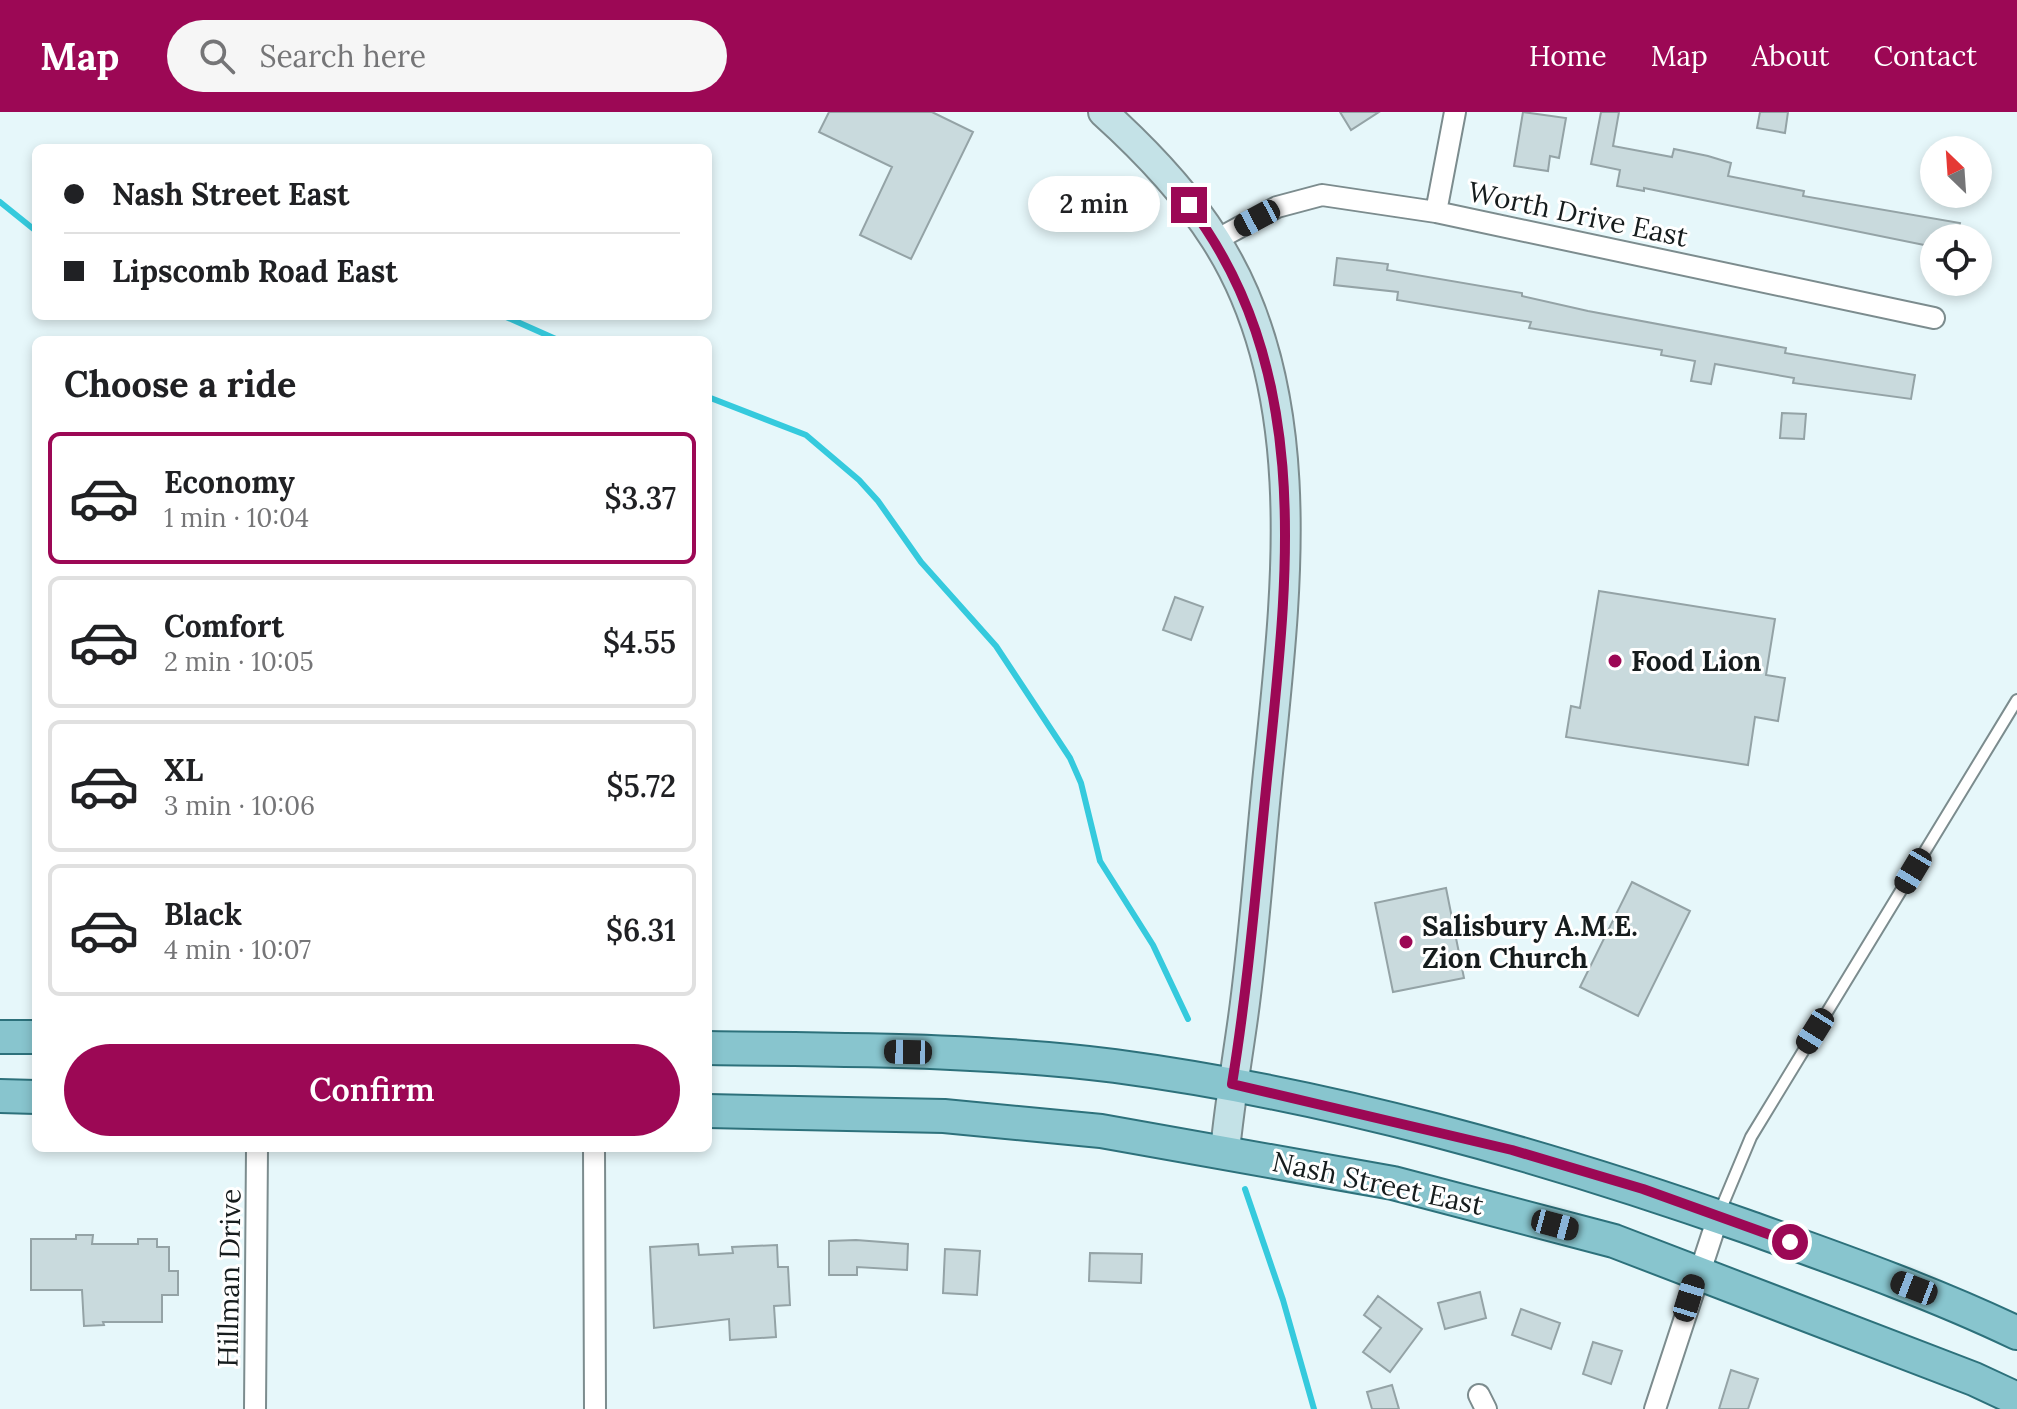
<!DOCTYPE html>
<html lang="en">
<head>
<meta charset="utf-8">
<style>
  :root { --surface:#fff; --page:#f6f6f6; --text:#202124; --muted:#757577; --line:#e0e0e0; --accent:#9c0855 }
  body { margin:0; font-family:Lora,serif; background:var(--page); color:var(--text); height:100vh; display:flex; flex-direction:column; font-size:30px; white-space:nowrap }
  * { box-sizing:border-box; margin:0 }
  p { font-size:26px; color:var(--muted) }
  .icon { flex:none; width:44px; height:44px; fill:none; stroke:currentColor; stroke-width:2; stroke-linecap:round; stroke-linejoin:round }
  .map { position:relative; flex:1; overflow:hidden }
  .panel { position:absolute; left:32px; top:224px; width:680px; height:816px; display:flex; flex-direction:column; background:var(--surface); border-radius:12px; box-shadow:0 4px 12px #0003 }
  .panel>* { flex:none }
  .top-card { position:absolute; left:32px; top:32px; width:680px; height:176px; border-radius:12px; box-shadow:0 4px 12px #0003; display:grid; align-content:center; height:176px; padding:0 32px; background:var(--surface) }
  .needle { width:52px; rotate:335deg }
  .buttons { position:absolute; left:1920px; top:24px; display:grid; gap:16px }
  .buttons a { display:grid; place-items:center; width:72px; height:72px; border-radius:50%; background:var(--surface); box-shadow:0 4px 12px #0003; font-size:40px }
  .end { position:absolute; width:36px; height:36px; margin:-18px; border:10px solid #9c0855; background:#fff; box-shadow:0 0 0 4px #fff }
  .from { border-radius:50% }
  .bubble { position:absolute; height:56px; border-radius:28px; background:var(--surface); box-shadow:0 4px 12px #0003; font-size:26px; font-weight:600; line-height:56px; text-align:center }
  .car { position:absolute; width:24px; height:48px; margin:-24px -12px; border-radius:10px; box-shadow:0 0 6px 2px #0007; background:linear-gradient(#222 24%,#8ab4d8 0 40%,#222 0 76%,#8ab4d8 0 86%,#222 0) }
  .top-card b { display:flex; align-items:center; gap:28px; height:76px; font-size:30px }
  .top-card b+b { border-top:2px solid var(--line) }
  .top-card i { width:20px; height:20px; background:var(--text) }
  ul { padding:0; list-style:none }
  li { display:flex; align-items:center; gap:24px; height:132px; margin:0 16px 12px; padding:0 16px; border:4px solid var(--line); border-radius:12px }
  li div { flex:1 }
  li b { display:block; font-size:30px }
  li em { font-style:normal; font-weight:600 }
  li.selected { border-color:var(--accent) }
  li>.icon { width:72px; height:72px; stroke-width:1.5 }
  h2 { padding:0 32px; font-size:36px; line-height:96px }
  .cta { display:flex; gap:16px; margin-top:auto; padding:16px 32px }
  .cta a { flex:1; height:92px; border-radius:48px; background:var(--accent); color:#fff; font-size:32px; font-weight:600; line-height:92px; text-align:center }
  header { display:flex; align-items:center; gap:48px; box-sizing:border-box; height:112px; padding:0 40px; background:var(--accent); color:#fff }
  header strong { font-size:38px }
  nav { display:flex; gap:44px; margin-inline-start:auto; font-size:28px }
  .search { width:560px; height:72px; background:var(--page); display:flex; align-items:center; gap:20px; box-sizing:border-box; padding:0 28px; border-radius:44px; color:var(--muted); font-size:30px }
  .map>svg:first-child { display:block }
</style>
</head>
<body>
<header>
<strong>Map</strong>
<div class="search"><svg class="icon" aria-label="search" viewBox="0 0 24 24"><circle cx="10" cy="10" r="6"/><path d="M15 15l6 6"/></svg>Search here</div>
<nav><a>Home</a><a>Map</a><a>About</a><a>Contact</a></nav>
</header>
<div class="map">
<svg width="2017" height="1297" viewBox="0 0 2017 1297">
  <rect width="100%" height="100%" fill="#e6f7fa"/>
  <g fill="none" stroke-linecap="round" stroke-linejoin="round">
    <path stroke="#35cadd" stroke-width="6" d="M 0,90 L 36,119
      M 504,204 L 558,228
      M 708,285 L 806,323 L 859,368 L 878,389 L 921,450 L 996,534 L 1070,646 L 1081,671 L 1100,749 L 1153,833 L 1188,907
      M 1245,1077 L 1283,1188 L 1314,1297"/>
  </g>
  <path fill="#c9dadd" stroke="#94a3a6" stroke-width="2" d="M 829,0 L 932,0 L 973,20 L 911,147 L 860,123 L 892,55 L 819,20 Z
    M 1340,0 L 1379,0 L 1351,18 Z
    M 1523,0 L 1566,6 L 1559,46 L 1550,44 L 1548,59 L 1514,54 Z
    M 1601,0 L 1619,0 L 1613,34 L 1672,45 L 1674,37 L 1708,44 L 1731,51 L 1728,64 L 1804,79 L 1803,84 L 1960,111 L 1957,126 L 1934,126 L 1934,135 L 1644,76 L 1644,79 L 1617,74 L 1620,58 L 1591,52 Z
    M 1760,0 L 1788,0 L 1785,21 L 1757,16 Z
    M 1337,146 L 1388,152 L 1387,158 L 1522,181 L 1522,184 L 1588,199 L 1786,236 L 1785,241 L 1915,263 L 1911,287 L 1793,271 L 1794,266 L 1715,252 L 1711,272 L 1691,269 L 1695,249 L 1661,243 L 1662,238 L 1529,216 L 1531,210 L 1397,188 L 1398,180 L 1334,173 Z
    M 1782,301 L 1806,302 L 1804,327 L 1780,326 Z
    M 1599,479 L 1775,507 L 1766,563 L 1785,566 L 1778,609 L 1755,605 L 1748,653 L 1566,625 L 1571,594 L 1580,596 Z
    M 1175,485 L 1203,495 L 1191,528 L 1163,518 Z
    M 1632,770 L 1690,799 L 1638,904 L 1580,875 Z
    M 1446,776 L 1464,866 L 1393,880 L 1375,791 Z
    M 76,1123 L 93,1123 L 92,1132 L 138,1132 L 138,1127 L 157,1127 L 157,1135 L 169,1135 L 169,1159 L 178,1159 L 178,1183 L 162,1183 L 162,1210 L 103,1210 L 104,1213 L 84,1214 L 82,1178 L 31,1178 L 31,1127 L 76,1127 Z
    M 856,1128 L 908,1132 L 907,1158 L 857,1155 L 857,1163 L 829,1163 L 829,1129 Z
    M 698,1132 L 699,1143 L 733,1141 L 732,1135 L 777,1133 L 778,1155 L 788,1155 L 790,1193 L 774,1194 L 776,1225 L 730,1228 L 729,1207 L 654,1216 L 650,1135 Z
    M 945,1137 L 980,1139 L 977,1183 L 943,1181 Z
    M 1090,1141 L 1142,1142 L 1141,1171 L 1089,1169 Z
    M 1480,1180 L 1486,1206 L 1445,1217 L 1438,1191 Z
    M 1378,1184 L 1422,1217 L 1390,1260 L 1363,1240 L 1381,1216 L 1364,1203 Z
    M 1521,1197 L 1560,1211 L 1551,1237 L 1512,1223 Z
    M 1593,1230 L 1622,1239 L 1611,1272 L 1583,1262 Z
    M 1731,1258 L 1758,1267 L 1748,1297 L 1719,1297 Z
    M 1392,1273 L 1399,1297 L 1372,1297 L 1367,1280 Z"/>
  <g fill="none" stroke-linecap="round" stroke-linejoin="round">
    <g stroke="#7c8c8e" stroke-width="14">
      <path id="lane" d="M 1720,1099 L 1751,1025 L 2017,588"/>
    </g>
    <g stroke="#7c8c8e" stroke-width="24">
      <path id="street" d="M 1436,100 L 1455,0
        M 1216,128 L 1277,95 L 1322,83 L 1436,100 L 1934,206
        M 594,1036 L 595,1297
        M 1479,1283 L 1486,1297
        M 255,1297 L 257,1036
        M 1655,1297 L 1718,1105"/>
    </g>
    <g stroke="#7c8c8e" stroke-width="32">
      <path id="secondary" d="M 1103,0 C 1144,37 1186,81 1215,127 C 1311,276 1287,475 1270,642 C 1260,732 1255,823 1242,913 C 1236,955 1229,997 1225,1039"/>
    </g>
    <g stroke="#2d717b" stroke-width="36">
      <path id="primary" d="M 0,925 L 36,925
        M 708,936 C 843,938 980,937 1115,954 C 1331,983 1540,1042 1745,1114 C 1837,1147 1929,1179 2017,1221
        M 0,984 L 36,985
        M 708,999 L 944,1004 L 1101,1019 L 1393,1071 L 1614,1129 L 1974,1267 L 2017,1287"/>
    </g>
    <use href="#lane" stroke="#fff" stroke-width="10"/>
    <use href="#street" stroke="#fff" stroke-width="20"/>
    <use href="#secondary" stroke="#c4e2e7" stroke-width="28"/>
    <use href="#primary" stroke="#88c5ce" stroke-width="32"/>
  </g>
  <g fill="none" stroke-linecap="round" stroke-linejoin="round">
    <path stroke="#9c0855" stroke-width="10" d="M 1189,93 C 1319,264 1286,478 1266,677 C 1256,775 1248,874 1232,972 L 1512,1038 L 1643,1077 L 1790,1130"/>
  </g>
  <g fill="#9c0855" stroke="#fff" stroke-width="3">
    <circle cx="1615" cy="549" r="8"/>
    <circle cx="1406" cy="830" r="8"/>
  </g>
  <g text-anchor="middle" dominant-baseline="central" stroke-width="6" stroke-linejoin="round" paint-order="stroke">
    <g font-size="28" fill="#161c1d" stroke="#fff">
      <text transform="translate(1578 102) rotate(12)">Worth Drive East</text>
      <text transform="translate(1378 1071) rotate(12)">Nash Street East</text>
      <text transform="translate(229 1166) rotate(-89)">Hillman Drive</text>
    </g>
    <g font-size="28" font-weight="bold" fill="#161c1d" stroke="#fff" text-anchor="start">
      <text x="1631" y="549">Food Lion</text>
      <text x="1422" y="814">Salisbury A.M.E.<tspan x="1422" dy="32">Zion Church</tspan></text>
    </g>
  </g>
</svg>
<div class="buttons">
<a><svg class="needle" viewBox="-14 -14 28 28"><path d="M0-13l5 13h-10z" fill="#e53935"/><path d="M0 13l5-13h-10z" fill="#757577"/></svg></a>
<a><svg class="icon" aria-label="locate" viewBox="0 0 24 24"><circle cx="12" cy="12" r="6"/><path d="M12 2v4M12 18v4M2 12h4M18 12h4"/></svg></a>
</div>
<i class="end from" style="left:1790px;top:1130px"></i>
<i class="end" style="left:1189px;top:93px"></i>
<div class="bubble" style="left:1028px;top:64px;width:132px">2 min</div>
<i class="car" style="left:1257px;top:106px;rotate:242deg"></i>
<i class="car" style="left:1913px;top:759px;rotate:211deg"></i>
<i class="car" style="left:1815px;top:919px;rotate:212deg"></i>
<i class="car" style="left:908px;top:940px;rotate:271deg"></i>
<i class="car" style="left:1555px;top:1113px;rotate:105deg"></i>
<i class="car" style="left:1914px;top:1176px;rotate:291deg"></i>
<i class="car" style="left:1689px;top:1186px;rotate:17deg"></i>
<div class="top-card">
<b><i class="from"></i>Nash Street East</b>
<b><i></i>Lipscomb Road East</b>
</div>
<section class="panel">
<h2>Choose a ride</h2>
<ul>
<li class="selected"><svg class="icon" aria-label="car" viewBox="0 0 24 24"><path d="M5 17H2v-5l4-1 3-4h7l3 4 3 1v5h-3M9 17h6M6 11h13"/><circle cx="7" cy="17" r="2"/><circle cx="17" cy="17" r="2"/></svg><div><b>Economy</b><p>1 min · 10:04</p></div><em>$3.37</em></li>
<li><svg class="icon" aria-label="car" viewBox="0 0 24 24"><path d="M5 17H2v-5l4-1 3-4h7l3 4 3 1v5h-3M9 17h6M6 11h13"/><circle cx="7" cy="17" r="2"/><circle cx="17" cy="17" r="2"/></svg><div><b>Comfort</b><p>2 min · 10:05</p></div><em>$4.55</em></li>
<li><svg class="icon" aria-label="car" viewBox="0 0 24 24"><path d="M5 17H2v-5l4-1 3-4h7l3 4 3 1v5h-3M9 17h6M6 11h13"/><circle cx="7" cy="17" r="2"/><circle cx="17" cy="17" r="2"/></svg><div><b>XL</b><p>3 min · 10:06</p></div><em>$5.72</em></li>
<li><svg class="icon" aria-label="car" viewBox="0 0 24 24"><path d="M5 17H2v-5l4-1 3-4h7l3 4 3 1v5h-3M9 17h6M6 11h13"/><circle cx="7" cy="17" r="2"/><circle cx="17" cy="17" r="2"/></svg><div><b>Black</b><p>4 min · 10:07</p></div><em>$6.31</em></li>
</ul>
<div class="cta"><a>Confirm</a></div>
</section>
</div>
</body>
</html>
